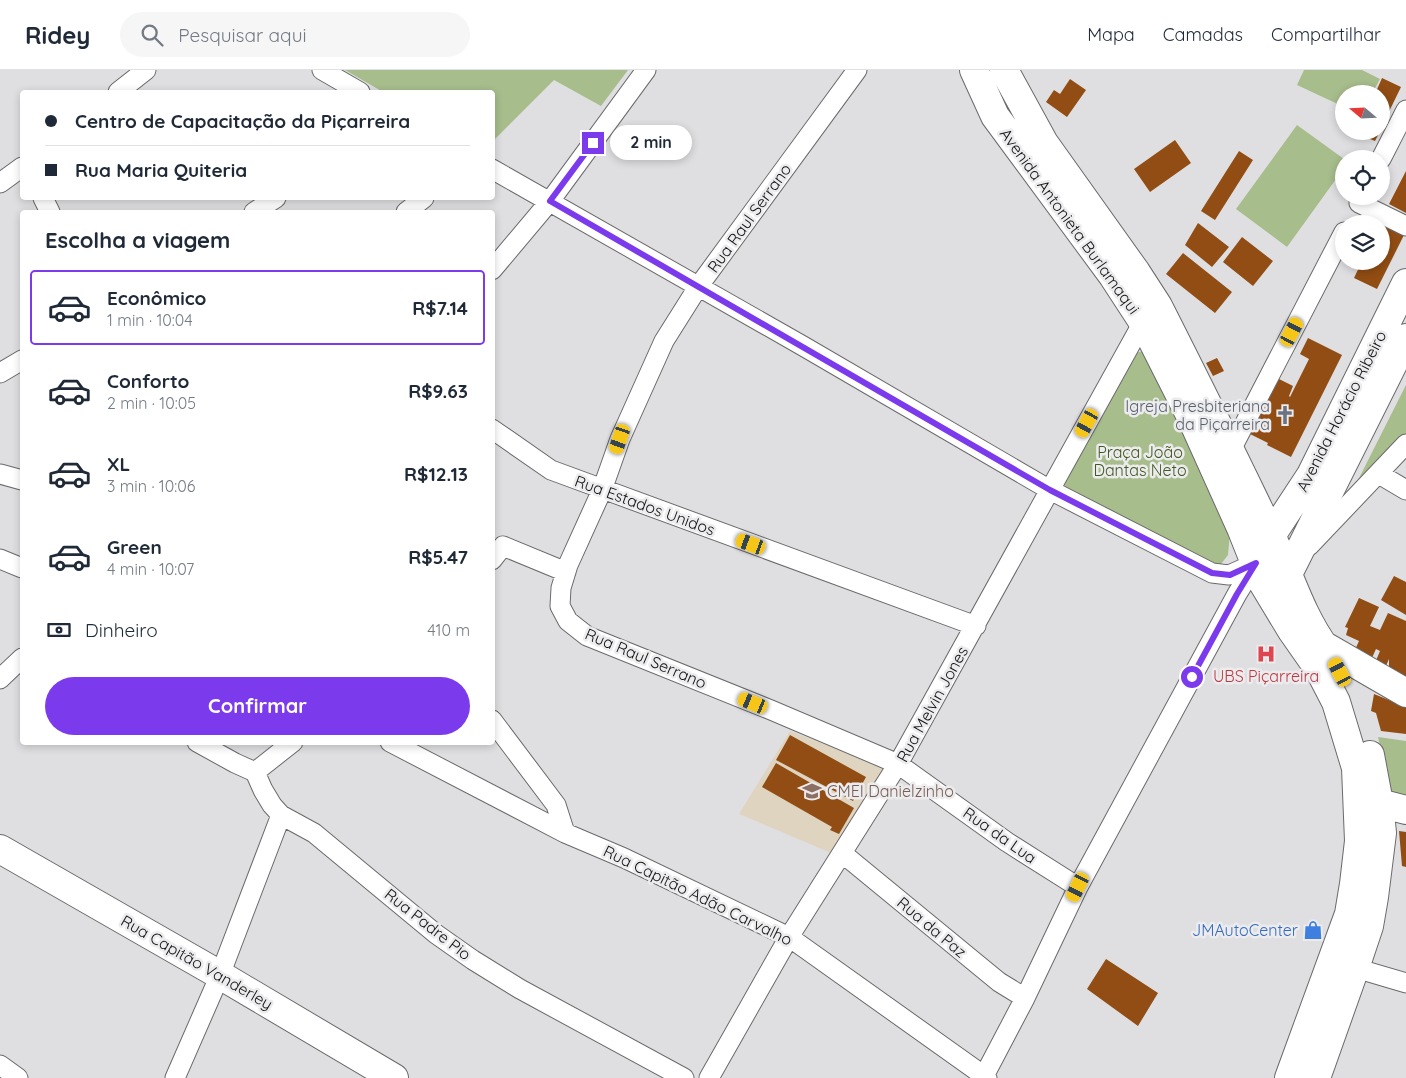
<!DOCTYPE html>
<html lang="pt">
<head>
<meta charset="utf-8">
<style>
  :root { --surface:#fff; --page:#f6f6f7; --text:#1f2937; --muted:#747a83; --line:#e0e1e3; --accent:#7c3aed }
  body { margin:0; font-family:Quicksand,sans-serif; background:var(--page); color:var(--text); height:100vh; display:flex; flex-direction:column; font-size:19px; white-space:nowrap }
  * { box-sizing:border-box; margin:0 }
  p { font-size:16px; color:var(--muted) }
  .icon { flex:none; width:28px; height:28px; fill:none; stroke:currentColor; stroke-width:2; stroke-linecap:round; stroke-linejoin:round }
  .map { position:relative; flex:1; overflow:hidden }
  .sheet { position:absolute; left:20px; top:140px; width:475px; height:535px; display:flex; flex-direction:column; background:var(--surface); border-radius:5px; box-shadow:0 2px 8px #0003 }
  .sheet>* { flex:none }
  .top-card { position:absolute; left:20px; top:20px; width:475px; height:110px; border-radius:5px; box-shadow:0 2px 8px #0003; display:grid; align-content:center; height:110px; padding:0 25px; background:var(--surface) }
  .needle { width:32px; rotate:289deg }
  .fabs { position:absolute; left:1335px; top:15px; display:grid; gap:10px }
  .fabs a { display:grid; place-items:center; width:55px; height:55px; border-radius:50%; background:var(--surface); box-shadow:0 2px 8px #0003; font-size:25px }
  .end { position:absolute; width:22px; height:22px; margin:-11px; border:6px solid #7c3aed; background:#fff; box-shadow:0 0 0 2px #fff }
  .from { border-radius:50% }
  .bubble { position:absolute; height:35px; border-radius:18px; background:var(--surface); box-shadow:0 2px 8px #0003; font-size:16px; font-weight:700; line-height:35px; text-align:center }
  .car { position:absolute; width:15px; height:30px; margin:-15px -8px; border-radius:6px; box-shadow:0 0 4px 1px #0007; background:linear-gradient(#f5c518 24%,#345 0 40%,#f5c518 0 76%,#345 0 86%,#f5c518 0) }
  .top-card b { display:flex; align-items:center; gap:18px; height:48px; font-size:19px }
  .top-card b+b { border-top:1px solid var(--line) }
  .top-card i { width:12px; height:12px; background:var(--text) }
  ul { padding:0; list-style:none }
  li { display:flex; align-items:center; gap:15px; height:75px; margin:0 10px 8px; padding:0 15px; border:2px solid transparent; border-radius:5px }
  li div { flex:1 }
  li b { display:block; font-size:19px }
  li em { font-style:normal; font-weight:700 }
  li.active { border-color:var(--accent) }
  li>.icon { width:45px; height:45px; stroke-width:1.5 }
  h2 { padding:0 25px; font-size:22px; line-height:60px }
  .pay { display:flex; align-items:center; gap:12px; height:55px; padding:0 25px; font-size:19px }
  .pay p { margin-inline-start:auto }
  .primary-button { display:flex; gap:10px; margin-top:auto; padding:10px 25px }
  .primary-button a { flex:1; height:58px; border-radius:30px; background:var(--accent); color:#fff; font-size:20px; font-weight:700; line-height:58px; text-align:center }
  header { display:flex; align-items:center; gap:30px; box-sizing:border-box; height:70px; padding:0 25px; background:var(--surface); border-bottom:1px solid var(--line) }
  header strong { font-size:24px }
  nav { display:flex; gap:28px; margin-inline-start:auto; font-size:18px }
  .search { width:350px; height:45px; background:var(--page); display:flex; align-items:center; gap:12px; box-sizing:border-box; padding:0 18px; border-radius:28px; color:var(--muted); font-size:19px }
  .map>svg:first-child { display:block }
</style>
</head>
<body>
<header>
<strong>Ridey</strong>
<div class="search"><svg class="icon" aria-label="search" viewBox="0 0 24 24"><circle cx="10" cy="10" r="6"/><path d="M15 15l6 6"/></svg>Pesquisar aqui</div>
<nav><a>Mapa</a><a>Camadas</a><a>Compartilhar</a></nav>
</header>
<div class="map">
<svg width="1406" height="1008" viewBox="0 0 1406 1008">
  <rect width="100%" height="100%" fill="#dfdfe1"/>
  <path fill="#dfd4c0" d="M 790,661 L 886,698 L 831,783 L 739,744 Z"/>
  <path fill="#a7bd8c" d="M 345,0 L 628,0 L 601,36 L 554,10 L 493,71 L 492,22 L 383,22 Z
    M 1304,0 L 1362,0 L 1380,9 L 1372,24 L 1344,24 L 1344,37 L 1297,15 Z
    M 1297,55 L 1344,89 L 1344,98 L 1287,177 L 1236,139 Z
    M 1151,279 L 1231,451 L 1228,485 L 1221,494 L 1214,495 L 1062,415 L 1135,283 Z
    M 1406,315 L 1406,365 L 1351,424 Z
    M 1378,667 L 1406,671 L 1406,728 L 1391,724 Z"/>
  <path fill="#914d13" d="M 1382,8 L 1401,17 L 1381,58 L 1381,24 L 1375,24 Z
    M 1070,9 L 1086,20 L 1067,47 L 1046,32 L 1054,20 L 1060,24 Z
    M 1357,61 L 1380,61 L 1375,71 L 1356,63 Z
    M 1175,70 L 1191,93 L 1150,122 L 1134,99 Z
    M 1239,81 L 1253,90 L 1215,150 L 1201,141 Z
    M 1406,101 L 1406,143 L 1389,134 Z
    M 1198,153 L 1229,177 L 1212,197 L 1185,175 Z
    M 1381,154 L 1404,165 L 1377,219 L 1354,208 L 1362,191 L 1381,191 Z
    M 1242,167 L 1273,191 L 1253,216 L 1223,192 Z
    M 1183,183 L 1232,222 L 1215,243 L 1166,204 Z
    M 1308,268 L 1342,285 L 1291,387 L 1267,375 L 1268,373 L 1250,364 L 1277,308 L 1293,316 L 1289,326 L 1290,327 L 1309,289 L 1300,284 Z
    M 1217,288 L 1224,301 L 1213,306 L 1206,293 Z
    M 1394,506 L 1406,512 L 1406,545 L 1381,530 Z
    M 1359,528 L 1379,537 L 1370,556 L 1380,560 L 1388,543 L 1406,551 L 1406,610 L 1389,602 L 1389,589 L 1385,598 L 1375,593 L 1380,581 L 1376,579 L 1371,590 L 1354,582 L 1359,571 L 1346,565 L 1348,558 L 1345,557 Z
    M 1374,624 L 1406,637 L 1406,664 L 1381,661 L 1376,643 L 1371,641 Z
    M 790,665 L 866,707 L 853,731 L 776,690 Z
    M 776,693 L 854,738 L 839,764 L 830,760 L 832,757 L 762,717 Z
    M 1399,761 L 1406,762 L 1406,797 L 1402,796 Z
    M 1106,889 L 1158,923 L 1138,956 L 1087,919 Z"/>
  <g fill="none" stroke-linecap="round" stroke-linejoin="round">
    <g stroke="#6a6a6c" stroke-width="21">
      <path id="street" d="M 322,0 L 360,22
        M 857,0 L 698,217 L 664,271 L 620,369 L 602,420 L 568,495 L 561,518 L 560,536 L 568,551 L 587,566 L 771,640 L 898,694 L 1007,772 L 1078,817
        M 118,22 L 146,0
        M 1381,89 L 1406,40
        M 492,99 L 803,276 L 1050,420 L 1212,503 L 1229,505 L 1256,493
        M 0,113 L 22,97
        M 43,128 L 50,142
        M 1359,133 L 1406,156
        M 254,142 L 276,128
        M 406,142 L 424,128
        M 492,200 L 550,131 L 646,0
        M 0,303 L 22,290
        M 492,359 L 551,400 L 976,556
        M 1231,380 L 1344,162
        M 0,404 L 22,410
        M 1379,404 L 1406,420
        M 1309,476 L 1406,374
        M 0,489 L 22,498
        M 492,490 L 503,476 L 566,502
        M 0,609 L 22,588
        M 492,650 L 556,735 L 565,763
        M 197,672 L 235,693 L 255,702 L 263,720 L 272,735 L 281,745 L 314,763 L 436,864 L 473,890 L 520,919 L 684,1008
        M 390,672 L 565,763 L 624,788 L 789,867 L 987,1008
        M 255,702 L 293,672
        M 842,783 L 999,912 L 1025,928
        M 1345,895 L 1406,913
        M 0,995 L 18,1008
        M 175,1008 L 220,905 L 281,745
        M 709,1008 L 789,867 L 898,694 L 1143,252
        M 983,1008 L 1025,928 L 1078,817 L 1237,524 L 1256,493"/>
    </g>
    <g stroke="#6a6a6c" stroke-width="30">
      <path id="secondary" d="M 974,0 L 995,46 L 1113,206 L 1143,252 L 1192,349 L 1241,458 L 1263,513 L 1292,561 L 1320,601 L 1336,632 L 1356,698 L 1359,771 L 1354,814 L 1349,844 L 1289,1008
        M 1004,0 L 1044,73 L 1136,202 L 1158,236 C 1196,311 1234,387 1270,463 C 1289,502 1300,544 1326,579
        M 1263,478 L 1311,405 L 1406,213
        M 1288,504 L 1406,268
        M 1323,575 L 1406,623
        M 1379,733 L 1406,740
        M 0,779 L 220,905 L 394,1008
        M 1316,1008 L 1355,898 L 1369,856 L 1374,827 L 1382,763 L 1379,733 L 1370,685"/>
    </g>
    <use href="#street" stroke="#fff" stroke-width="19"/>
    <use href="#secondary" stroke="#fff" stroke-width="28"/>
  </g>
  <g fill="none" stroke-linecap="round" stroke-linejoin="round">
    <path stroke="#7c3aed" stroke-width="6" d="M 593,73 L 550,131 L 1050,420 L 1212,503 L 1230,505 L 1256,493 L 1237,524 L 1192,607"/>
  </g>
  <defs>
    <g id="church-bare" transform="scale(1.5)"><path d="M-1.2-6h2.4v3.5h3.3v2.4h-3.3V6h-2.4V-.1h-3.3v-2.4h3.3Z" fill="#6b7280" stroke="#ececee" stroke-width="2.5" paint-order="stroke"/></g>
    <g id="hospital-bare" transform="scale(1.5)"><path d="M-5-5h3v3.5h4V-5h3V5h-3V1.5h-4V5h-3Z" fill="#e0444e" stroke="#ececee" stroke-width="2.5" paint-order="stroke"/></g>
    <g id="school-bare" transform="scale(1.5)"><path d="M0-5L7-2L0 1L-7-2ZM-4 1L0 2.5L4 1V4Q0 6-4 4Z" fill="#8d6e63" stroke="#ececee" stroke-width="2.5" paint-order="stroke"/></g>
    <g id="shop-bare" transform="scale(1.5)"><path d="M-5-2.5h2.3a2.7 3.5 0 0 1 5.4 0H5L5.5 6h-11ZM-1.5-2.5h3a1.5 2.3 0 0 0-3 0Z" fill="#3f7fe0" stroke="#ececee" stroke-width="2.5" paint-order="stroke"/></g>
  </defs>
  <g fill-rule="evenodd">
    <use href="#church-bare" x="1285" y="345"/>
    <use href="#hospital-bare" x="1266" y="584"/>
    <use href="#school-bare" x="812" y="721"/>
    <use href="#shop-bare" x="1313" y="860"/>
  </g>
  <g text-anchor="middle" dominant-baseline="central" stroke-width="5" stroke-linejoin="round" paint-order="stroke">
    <g font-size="16" fill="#121212" stroke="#ececee">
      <text transform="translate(749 148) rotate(-54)">Rua Raul Serrano</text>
      <text transform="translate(1070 151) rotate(54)">Avenida Antonieta Burlamaqui</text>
      <text transform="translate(1341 341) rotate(-63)">Avenida Horácio Ribeiro</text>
      <text transform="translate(645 435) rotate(20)">Rua Estados Unidos</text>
      <text transform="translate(646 588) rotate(23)">Rua Raul Serrano</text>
      <text transform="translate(932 634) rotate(-61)">Rua Melvin Jones</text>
      <text transform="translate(1000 765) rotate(35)">Rua da Lua</text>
      <text transform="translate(698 825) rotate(26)">Rua Capitão Adão Carvalho</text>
      <text transform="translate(428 854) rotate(38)">Rua Padre Pio</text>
      <text transform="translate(932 857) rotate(40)">Rua da Paz</text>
      <text transform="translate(197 892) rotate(30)">Rua Capitão Vanderley</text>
    </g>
    <g font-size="16" fill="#5b616d" stroke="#ececee" text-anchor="end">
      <text x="1270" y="336">Igreja Presbiteriana<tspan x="1270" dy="18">da Piçarreira</tspan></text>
    </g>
    <g font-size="16" fill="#425820" stroke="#ececee">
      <text x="1140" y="382">Praça João<tspan x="1140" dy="18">Dantas Neto</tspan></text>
    </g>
    <g font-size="16" fill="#be3a42" stroke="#ececee">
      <text x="1266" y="606">UBS Piçarreira</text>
    </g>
    <g font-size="16" fill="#785e54" stroke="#ececee" text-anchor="start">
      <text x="827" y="721">CMEI Danielzinho</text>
    </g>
    <g font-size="16" fill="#366cbe" stroke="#ececee" text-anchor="end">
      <text x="1298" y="860">JMAutoCenter</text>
    </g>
  </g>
</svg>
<div class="fabs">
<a><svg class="needle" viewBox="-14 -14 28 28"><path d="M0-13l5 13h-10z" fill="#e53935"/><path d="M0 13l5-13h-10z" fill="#747a83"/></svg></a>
<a><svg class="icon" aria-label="locate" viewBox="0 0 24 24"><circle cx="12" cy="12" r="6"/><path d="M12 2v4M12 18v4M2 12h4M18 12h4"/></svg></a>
<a><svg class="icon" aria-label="layers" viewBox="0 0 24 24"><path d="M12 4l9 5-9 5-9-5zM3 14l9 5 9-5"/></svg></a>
</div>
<i class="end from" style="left:1192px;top:607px"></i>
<i class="end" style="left:593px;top:73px"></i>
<div class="bubble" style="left:610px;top:55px;width:82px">2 min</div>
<i class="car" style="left:1292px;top:262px;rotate:28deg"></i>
<i class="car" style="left:1087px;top:353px;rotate:209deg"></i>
<i class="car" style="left:620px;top:369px;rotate:199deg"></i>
<i class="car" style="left:751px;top:474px;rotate:290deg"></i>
<i class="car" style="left:1340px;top:602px;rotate:332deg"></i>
<i class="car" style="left:753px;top:633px;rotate:292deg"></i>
<i class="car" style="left:1078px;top:817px;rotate:206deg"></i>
<div class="top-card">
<b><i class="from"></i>Centro de Capacitação da Piçarreira</b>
<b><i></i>Rua Maria Quiteria</b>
</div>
<section class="sheet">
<h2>Escolha a viagem</h2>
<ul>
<li class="active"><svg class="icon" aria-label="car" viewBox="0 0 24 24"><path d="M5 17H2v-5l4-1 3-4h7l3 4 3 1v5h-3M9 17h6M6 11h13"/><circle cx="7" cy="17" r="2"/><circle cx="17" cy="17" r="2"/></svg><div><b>Econômico</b><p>1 min · 10:04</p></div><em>R$7.14</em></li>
<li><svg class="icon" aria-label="car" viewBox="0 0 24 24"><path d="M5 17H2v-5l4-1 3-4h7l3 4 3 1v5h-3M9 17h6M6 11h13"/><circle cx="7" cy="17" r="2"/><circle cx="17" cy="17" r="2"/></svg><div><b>Conforto</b><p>2 min · 10:05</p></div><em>R$9.63</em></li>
<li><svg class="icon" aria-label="car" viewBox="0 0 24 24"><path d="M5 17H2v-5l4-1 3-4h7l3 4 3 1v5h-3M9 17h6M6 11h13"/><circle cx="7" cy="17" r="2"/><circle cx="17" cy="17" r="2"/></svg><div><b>XL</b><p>3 min · 10:06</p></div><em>R$12.13</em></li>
<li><svg class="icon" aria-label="car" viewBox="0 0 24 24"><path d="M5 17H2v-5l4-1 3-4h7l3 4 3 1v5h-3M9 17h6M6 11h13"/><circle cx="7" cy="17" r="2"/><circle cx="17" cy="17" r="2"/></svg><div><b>Green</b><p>4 min · 10:07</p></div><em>R$5.47</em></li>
</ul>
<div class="pay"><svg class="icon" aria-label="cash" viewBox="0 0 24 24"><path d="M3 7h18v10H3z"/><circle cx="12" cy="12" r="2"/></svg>Dinheiro<p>410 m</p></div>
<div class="primary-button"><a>Confirmar</a></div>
</section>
</div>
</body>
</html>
